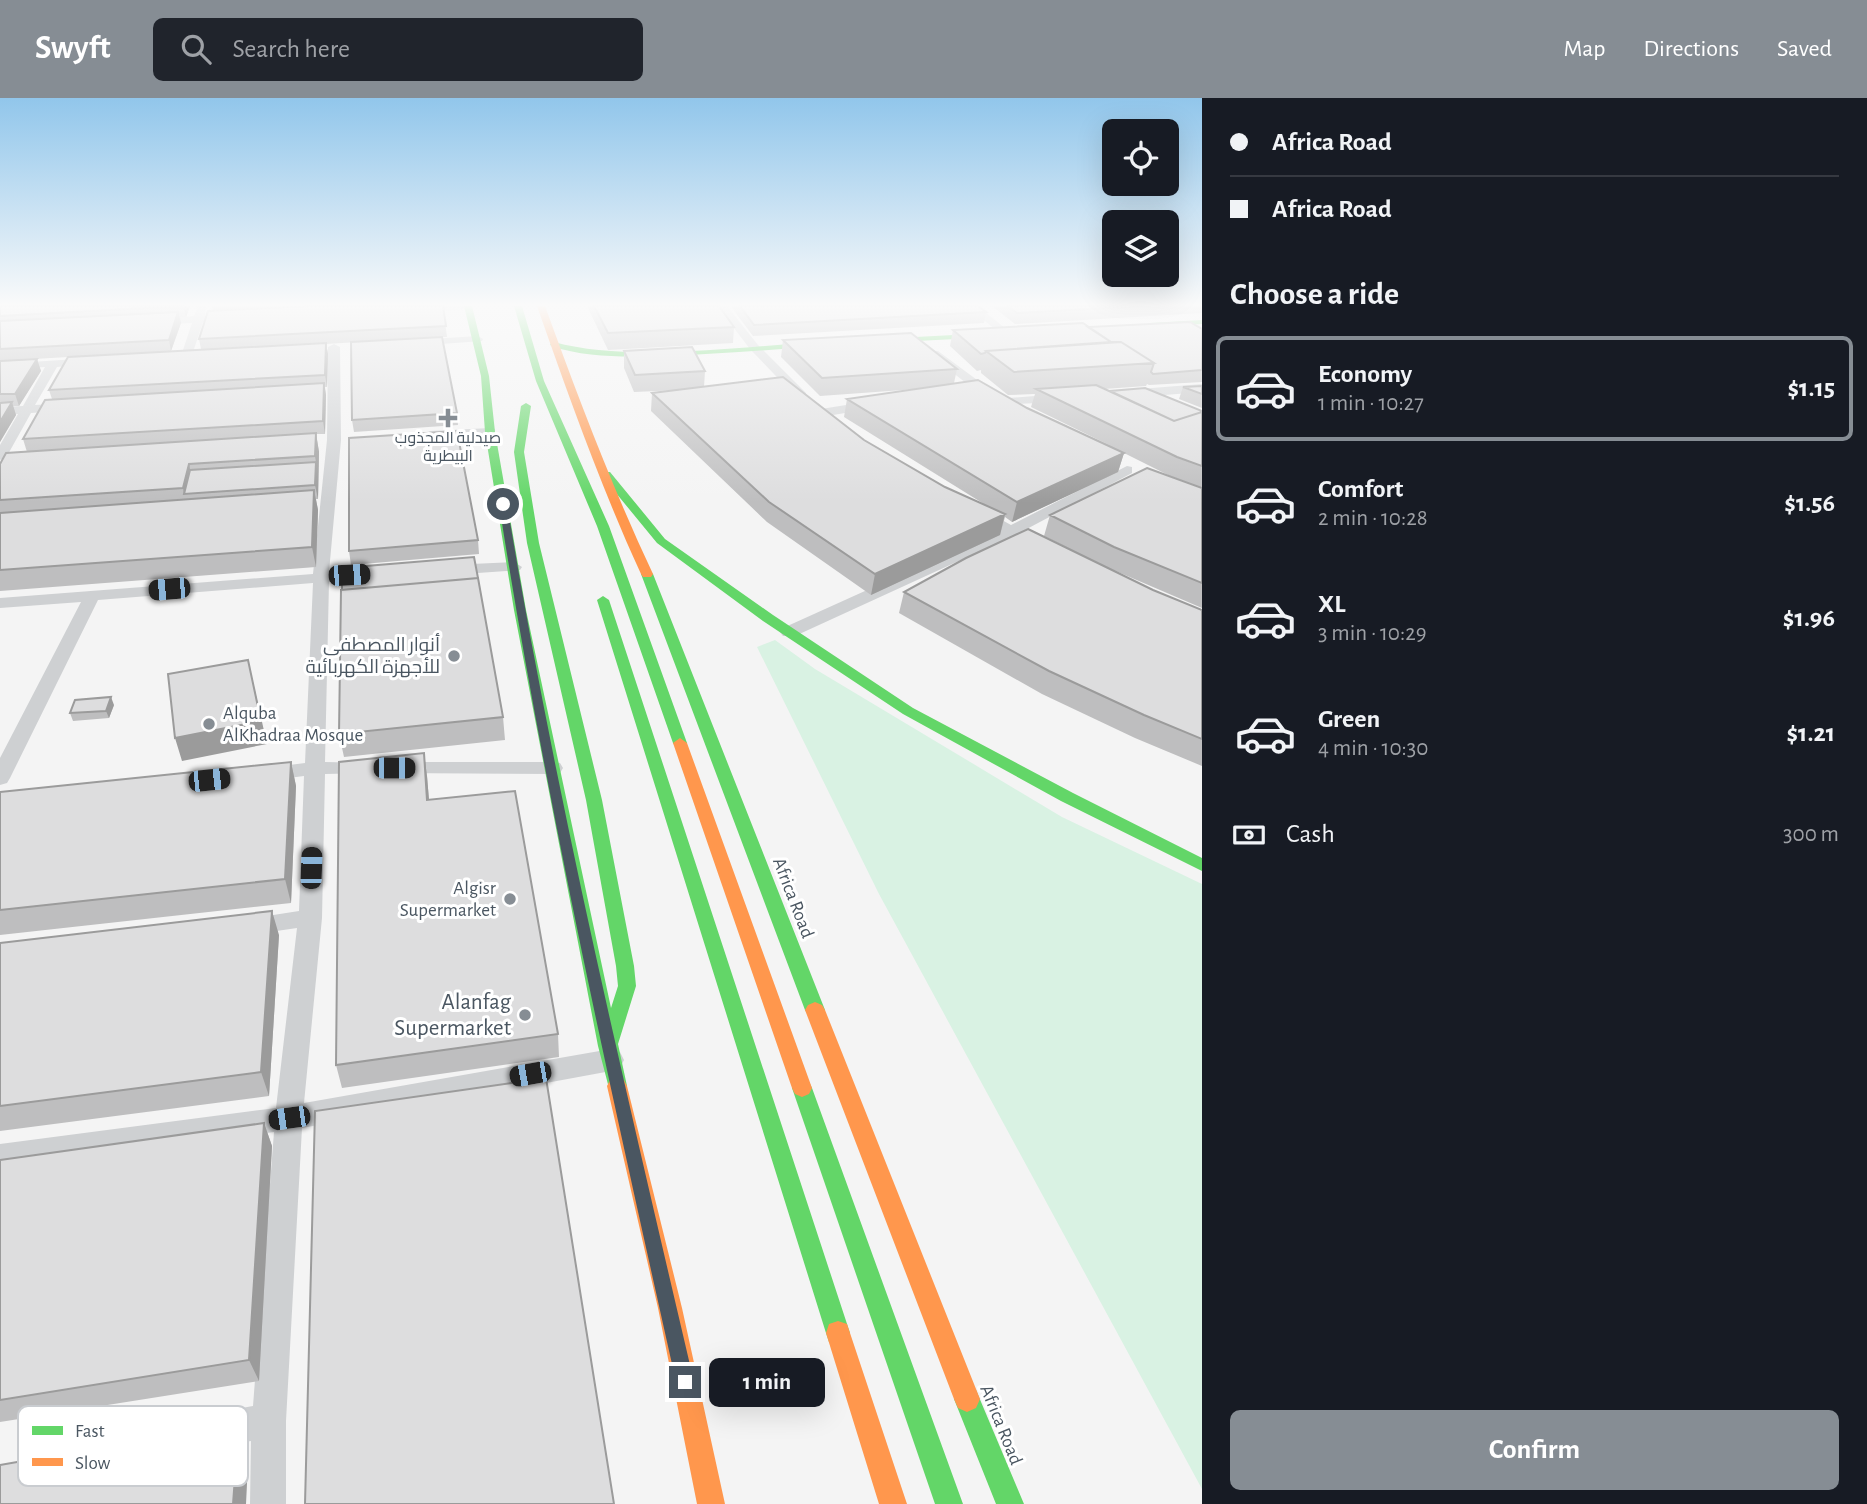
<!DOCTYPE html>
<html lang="en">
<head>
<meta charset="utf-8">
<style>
  :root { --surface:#171b24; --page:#20242c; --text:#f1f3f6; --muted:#9ea1a6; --line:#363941; --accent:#868d94 }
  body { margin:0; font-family:"Alegreya Sans",Cairo,sans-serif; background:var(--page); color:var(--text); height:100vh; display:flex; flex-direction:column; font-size:26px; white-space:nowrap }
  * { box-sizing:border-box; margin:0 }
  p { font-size:23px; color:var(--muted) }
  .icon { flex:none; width:38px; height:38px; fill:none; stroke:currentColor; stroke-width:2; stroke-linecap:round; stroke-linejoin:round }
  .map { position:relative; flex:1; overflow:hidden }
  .drawer { display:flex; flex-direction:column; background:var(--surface); width:665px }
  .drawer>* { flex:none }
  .banner { display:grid; align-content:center; height:154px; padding:0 28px; background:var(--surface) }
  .tools { position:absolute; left:1102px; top:21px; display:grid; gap:14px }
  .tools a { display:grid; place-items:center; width:77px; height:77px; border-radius:10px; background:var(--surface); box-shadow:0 7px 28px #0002; font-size:35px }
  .end { position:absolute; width:32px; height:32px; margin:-16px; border:9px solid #4a5661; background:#fff; box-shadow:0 0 0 4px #fff }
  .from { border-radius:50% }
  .bubble { position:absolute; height:49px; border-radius:10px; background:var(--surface); box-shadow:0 7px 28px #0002; font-size:23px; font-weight:600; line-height:49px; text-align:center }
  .car { position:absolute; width:21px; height:42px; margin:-21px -10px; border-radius:9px; box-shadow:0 0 5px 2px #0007; background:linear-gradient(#222 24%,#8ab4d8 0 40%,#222 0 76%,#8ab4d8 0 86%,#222 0) }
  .banner b { display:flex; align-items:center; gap:24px; height:66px; font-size:26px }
  .banner b+b { border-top:2px solid var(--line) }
  .banner i { width:18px; height:18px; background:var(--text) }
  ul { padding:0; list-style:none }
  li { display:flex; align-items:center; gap:21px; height:105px; margin:0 14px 10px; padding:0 14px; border:4px solid transparent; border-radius:10px }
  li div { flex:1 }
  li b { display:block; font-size:26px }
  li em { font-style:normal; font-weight:600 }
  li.selected { border-color:var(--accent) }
  li>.icon { width:63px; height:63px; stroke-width:1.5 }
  h2 { padding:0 28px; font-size:32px; line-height:84px }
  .pay { display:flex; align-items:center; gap:18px; height:77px; padding:0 28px; font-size:26px }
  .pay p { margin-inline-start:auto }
  .button { display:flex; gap:14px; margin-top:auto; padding:14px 28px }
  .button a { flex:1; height:80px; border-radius:10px; background:var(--accent); color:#fff; font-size:28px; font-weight:600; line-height:80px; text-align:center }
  header { display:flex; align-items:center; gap:42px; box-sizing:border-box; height:98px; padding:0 35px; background:var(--accent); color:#fff }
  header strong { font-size:33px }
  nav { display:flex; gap:38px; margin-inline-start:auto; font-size:24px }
  .search { width:490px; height:63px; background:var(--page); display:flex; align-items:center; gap:18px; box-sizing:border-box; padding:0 24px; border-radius:10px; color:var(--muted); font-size:26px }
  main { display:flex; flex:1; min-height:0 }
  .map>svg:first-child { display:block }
</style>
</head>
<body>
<header>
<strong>Swyft</strong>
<div class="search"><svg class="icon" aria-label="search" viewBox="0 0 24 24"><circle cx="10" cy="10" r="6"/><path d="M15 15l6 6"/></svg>Search here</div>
<nav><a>Map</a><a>Directions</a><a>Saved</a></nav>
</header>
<main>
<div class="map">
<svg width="1202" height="1406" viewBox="0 0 1202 1406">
  <rect width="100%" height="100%" fill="#f4f4f4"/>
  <path fill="#d9f2e3" d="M 775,542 L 815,571 L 1062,719 L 1202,786 L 1202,1391 L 879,796 L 757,549 Z"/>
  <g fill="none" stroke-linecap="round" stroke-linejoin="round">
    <path fill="#ced0d2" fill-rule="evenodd" d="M 206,208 L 205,218 L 232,216 L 237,219 L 232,222 L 203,224 L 191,260 L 181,258 L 192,225 L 152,227 L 147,224 L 152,221 L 194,218 L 198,208 Z
      M 473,208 L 468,211 L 415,214 L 410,211 L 414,208 Z
      M 717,208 L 727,208 L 758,247 L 806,295 L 806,301 L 798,301 L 750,251 Z
      M 967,208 L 978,208 L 1012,236 L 1003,238 Z
      M 478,238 L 483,241 L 482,243 L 414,248 L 408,245 L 414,242 Z
      M 334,246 L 340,249 L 341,342 L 329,474 L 371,471 L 379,476 L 371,481 L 329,484 L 325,664 L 372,665 L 375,670 L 372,675 L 325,676 L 322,820 L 304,1005 L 611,951 L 620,954 L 624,962 L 620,970 L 611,973 L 302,1030 L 286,1323 L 286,1406 L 250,1406 L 251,1343 L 213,1349 L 201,1344 L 196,1332 L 201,1320 L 213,1315 L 253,1308 L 274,1034 L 0,1072 L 0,1046 L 276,1010 L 297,830 L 249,837 L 241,834 L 237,828 L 241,822 L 299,813 L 304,678 L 265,683 L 258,681 L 255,676 L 258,671 L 305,665 L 313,485 L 98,502 L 10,680 L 7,685 L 0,687 L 0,660 L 81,504 L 0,510 L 0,500 L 313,476 L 327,342 L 328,249 Z
      M 930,253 L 938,253 L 996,296 L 997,301 L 1060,296 L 1066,300 L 1060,304 L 996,307 L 995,302 L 988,302 L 930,257 Z
      M 92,260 L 96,261 L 96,265 L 57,269 L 35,307 L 68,305 L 74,309 L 72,312 L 31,315 L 7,358 L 0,362 L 0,347 L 18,316 L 0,317 L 0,309 L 23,308 L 45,269 L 0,272 L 0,266 Z
      M 1202,286 L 1202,294 L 1127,300 L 1121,296 L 1127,292 Z
      M 871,303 L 877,307 L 875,310 L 821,319 L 815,315 L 821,311 Z
      M 490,330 L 495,331 L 495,337 L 430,341 L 423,337 L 430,333 Z
      M 1127,368 L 1132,369 L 1132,375 L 1023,433 L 1046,446 L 1049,449 L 1046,452 L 1036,452 L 1011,439 L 795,538 L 783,538 L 780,534 L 783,530 L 1000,432 L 972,417 L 970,414 L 972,411 L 982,411 L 1011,427 Z
      M 514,464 L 522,469 L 520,472 L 449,477 L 441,472 L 449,467 Z
      M 397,664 L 553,664 L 560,665 L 563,670 L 560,675 L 553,676 L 390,675 L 387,670 L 390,665 Z"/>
    <path fill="#63d668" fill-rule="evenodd" d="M 464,208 L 472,208 L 489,278 L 495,334 L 526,512 L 611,910 L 618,888 L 616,868 L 586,702 L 527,445 L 514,354 L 521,308 L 526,305 L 531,308 L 524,354 L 539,445 L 602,702 L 634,868 L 636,888 L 618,946 L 627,988 L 624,994 L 617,997 L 610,994 L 598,948 L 514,512 L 485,334 L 481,278 Z
      M 514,208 L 522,208 L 544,283 L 609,428 L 687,645 L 685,648 L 675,648 L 673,645 L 597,428 L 536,283 Z
      M 1202,222 L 1202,226 L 1150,229 L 1146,227 L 1150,225 Z
      M 992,235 L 995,239 L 877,245 L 873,243 L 877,241 Z
      M 554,244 C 630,265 741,248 821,244 L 825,246 L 821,248 C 769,252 716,256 664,258 C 626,259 587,260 551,248 L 550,246 Z
      M 602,374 L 610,374 L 665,441 L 773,517 L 913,610 L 1073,695 L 1202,760 L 1202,773 L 1061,703 L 903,616 L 763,523 L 657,445 L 602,378 Z
      M 647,472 L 653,476 L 825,912 L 822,917 L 815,920 L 808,917 L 805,912 L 641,476 Z
      M 603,498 L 609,502 L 850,1235 L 847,1244 L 838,1247 L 829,1244 L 826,1235 L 597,502 Z
      M 802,981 L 809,984 L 812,990 L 963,1406 L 935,1406 L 792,990 L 795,984 Z
      M 967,1288 L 976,1292 L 1024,1406 L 996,1406 L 954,1301 L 958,1292 Z"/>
    <path fill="#ff974d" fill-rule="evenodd" d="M 537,208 L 545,208 C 578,299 612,389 653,476 L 651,479 L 643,479 L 641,476 C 601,389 569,299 537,208 Z
      M 680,640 L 687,645 L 812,990 L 809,996 L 802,999 L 795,996 L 792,990 L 673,645 Z
      M 815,904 L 822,907 L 825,912 L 980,1301 L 976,1310 L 967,1314 L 958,1310 L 954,1301 L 805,912 L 808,907 Z
      M 617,979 L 624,982 L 627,988 L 682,1210 L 725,1406 L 697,1406 L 658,1210 L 607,988 L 610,982 Z
      M 838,1223 L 847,1226 L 907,1406 L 879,1406 L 826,1235 L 829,1226 Z"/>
  </g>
  <path fill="#bebebf" d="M 0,208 L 190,208 L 186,219 L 180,219 L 181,225 L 171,253 L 201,251 L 199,241 L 213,213 L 212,208 L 443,208 L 447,239 L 442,239 L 457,315 L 458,327 L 354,334 L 352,322 L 374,243 L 326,246 L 328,256 L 327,289 L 325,289 L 326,297 L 325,336 L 316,336 L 319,354 L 318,401 L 316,401 L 318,412 L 316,469 L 0,493 L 0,366 L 27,354 L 23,341 L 52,301 L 49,292 L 68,259 L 0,263 Z
    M 587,208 L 719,208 L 734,229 L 733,245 L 608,252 Z
    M 732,208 L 740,208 L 986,214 L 984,225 L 753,238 L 732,210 Z
    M 992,208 L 1202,208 L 1202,215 L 1015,226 Z
    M 1088,229 L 1202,231 L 1202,284 L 1149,287 L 1147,286 L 1146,288 L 1104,291 L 1110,293 L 1202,313 L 1202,390 L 1170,378 L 1124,355 L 1118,374 L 1012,424 L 1005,419 L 1000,437 L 871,497 L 767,424 L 651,313 L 652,295 L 680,292 L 634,294 L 624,270 L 624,253 L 705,273 L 704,289 L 864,342 L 945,389 L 984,406 L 844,319 L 847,301 L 917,291 L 820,298 L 781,259 L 783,242 L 957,271 L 954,285 L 1027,310 L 1111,348 L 1031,309 L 1035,296 L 1008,297 L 981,275 L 981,272 L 977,273 L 950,248 L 953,232 Z
    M 37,261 L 41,273 L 19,308 L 13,308 L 16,317 L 0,344 L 0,263 Z
    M 1183,289 L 1202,296 L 1202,310 L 1179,301 Z
    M 1202,390 L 1202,510 L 1111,471 L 1153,492 L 1202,512 L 1202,668 L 1135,640 L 1042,596 L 899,515 L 904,494 L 1096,464 L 1044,438 L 1050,417 Z
    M 478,442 L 479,456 L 351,467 L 349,453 Z
    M 114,607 L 109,620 L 73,623 L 70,615 Z
    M 503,619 L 505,642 L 344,659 L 339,636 Z
    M 291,664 L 296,688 L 291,805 L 0,837 L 0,694 Z
    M 427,678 L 429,702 L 558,936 L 559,959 L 342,990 L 336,967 Z
    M 279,837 L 269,998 L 0,1033 L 0,845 Z
    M 264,1025 L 272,1048 L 259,1283 L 0,1324 L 0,1062 Z"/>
  <path fill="#9b9b9b" d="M 184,208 L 190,208 L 186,219 Z
    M 178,214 L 181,225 L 171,253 L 169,242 Z
    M 326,245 L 328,256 L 327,289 L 325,277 Z
    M 37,261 L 41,273 L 19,308 L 15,296 Z
    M 324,285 L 326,297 L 325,336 L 323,323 Z
    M 12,304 L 16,317 L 0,344 L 0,324 Z
    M 316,335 L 319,354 L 318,401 L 315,387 L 316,365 L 315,358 Z
    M 1124,355 L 1118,374 L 1012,424 L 1017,404 Z
    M 189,366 L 193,385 L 184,396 L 183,390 Z
    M 314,392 L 318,412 L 316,469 L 312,449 Z
    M 1005,416 L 1000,437 L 871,497 L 875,476 Z
    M 248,562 L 267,646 L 182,663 L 175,640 Z
    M 111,599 L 114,607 L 109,620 L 106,613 Z
    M 424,655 L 427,678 L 431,726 L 427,702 Z
    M 291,664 L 296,688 L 291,805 L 285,781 Z
    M 272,813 L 279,837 L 269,998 L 261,974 Z
    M 264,1025 L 272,1048 L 259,1283 L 249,1262 Z
    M 239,1325 L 249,1345 L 246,1406 L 233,1406 Z"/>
  <path fill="#ddddde" stroke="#9b9b9b" stroke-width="2" d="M 0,208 L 184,208 L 0,218 Z
    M 308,208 L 443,208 L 446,228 L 199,241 L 208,213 Z
    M 594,208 L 719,208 L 734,229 L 608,235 Z
    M 740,208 L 978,208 L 986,214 L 754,227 Z
    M 1008,208 L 1144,208 L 1017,215 Z
    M 178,214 L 169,242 L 0,251 L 0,223 Z
    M 1190,224 L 1202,231 L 1202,272 L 1153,276 L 1151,274 L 1154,265 L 1121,244 L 1111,244 L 1088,229 Z
    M 1083,225 L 1111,244 L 986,253 L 985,255 L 981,256 L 953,232 Z
    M 911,235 L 957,271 L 822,280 L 783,242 Z
    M 442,239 L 457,315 L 352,322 L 351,244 Z
    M 1121,244 L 1154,265 L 1014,274 L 986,253 Z
    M 326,245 L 325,277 L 49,292 L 68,259 Z
    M 692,249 L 705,273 L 635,277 L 624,253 Z
    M 37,261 L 15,296 L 0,296 L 0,263 Z
    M 783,279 L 864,342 L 945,389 L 1005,416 L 875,476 L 769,404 L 652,295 Z
    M 978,282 L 1027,310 L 1124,355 L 1017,404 L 847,301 Z
    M 324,285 L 323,323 L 23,341 L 45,302 Z
    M 1096,287 L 1174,323 L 1202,314 L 1202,368 L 1177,359 L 1036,291 Z
    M 1202,288 L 1202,296 L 1183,289 Z
    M 1145,290 L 1202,313 L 1202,314 L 1174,323 L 1110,293 Z
    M 12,304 L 0,324 L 0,305 Z
    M 457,333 L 478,442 L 349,453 L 349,340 Z
    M 316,335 L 315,358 L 189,366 L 183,390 L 0,402 L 0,366 L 6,355 Z
    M 316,364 L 315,387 L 184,396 L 190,372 Z
    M 1147,370 L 1202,390 L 1202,485 L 1114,449 L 1050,417 Z
    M 314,392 L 312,449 L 0,472 L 0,415 Z
    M 1028,431 L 1153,492 L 1202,512 L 1202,641 L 1144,617 L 1049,573 L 904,494 L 966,460 Z
    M 474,459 L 478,480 L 342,492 L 342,470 Z
    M 478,480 L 503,619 L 339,636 L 341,492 Z
    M 248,562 L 261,623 L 175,640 L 168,576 Z
    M 111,599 L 106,613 L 70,615 L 75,602 Z
    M 424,655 L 427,702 L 515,693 L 558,936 L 336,967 L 339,664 Z
    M 291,664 L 285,781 L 0,812 L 0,694 Z
    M 272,813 L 261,974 L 0,1008 L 0,845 Z
    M 546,980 L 614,1406 L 305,1406 L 315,1013 Z
    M 264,1025 L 249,1262 L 0,1302 L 0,1062 Z
    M 239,1325 L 233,1406 L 0,1406 L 0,1367 Z"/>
  <linearGradient id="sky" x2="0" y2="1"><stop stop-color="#91c6eb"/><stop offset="0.51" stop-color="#fafafa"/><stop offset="1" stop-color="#fafafa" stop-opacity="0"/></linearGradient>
  <rect width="1202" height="405" fill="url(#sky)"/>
  <path fill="#4a5661" d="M 503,404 L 507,406 C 556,701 626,993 694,1284 L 692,1290 L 685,1293 L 679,1290 L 676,1284 C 611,993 545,701 499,406 Z"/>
  <g fill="#868d94" stroke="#fff" stroke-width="2.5">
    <path d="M444.5 309.5h7v7h7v7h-7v7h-7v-7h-7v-7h7z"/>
    <circle cx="454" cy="558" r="7"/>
    <circle cx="209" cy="626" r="7"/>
    <circle cx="510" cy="801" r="7"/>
    <circle cx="525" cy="917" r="7"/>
  </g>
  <g text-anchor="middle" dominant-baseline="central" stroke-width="6" stroke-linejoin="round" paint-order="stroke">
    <g font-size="16" fill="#4a5661" stroke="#fff">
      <text x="448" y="340">صيدلية المجذوب<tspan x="448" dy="18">البيطرية</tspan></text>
    </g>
    <g font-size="19" fill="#4a5661" stroke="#fff" text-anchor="end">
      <text x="440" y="547">أنوار المصطفى<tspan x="440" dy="22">للأجهزة الكهربائية</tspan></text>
      <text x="223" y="615" text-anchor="start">Alquba<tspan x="223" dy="22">AlKhadraa Mosque</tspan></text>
      <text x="496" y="790">Algisr<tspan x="496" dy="22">Supermarket</tspan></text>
    </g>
    <g font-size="19" fill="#4a5661" stroke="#fff">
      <text transform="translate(793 800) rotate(69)">Africa Road</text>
      <text transform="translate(1001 1327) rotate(68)">Africa Road</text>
    </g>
    <g font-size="23" fill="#4a5661" stroke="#fff" text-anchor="end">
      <text x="511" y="904">Alanfag<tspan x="511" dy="26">Supermarket</tspan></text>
    </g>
  </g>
  <rect x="18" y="1308" width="230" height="80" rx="10" fill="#fff" stroke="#c9ccd0" stroke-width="2"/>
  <rect x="32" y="1328" width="31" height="9" fill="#63d668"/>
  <rect x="32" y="1360" width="31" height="8" fill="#ff974d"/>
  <g font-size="19" fill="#4a5661">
    <text x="75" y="1339">Fast</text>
    <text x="75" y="1371">Slow</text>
  </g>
</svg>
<div class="tools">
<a><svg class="icon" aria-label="locate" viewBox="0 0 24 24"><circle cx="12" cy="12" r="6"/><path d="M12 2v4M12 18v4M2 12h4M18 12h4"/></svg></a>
<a><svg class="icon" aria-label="layers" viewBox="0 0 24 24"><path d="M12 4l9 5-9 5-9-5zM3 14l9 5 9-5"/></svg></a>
</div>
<i class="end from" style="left:503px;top:406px"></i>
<i class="end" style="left:685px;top:1284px"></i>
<div class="bubble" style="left:709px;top:1260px;width:116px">1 min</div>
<i class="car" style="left:349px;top:477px;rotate:87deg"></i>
<i class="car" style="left:169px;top:491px;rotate:265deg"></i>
<i class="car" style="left:394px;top:670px;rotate:90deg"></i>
<i class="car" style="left:209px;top:682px;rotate:84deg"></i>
<i class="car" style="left:311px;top:770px;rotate:2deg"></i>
<i class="car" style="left:530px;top:976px;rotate:260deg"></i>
<i class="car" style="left:289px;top:1020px;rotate:262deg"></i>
</div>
<section class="drawer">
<div class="banner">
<b><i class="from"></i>Africa Road</b>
<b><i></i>Africa Road</b>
</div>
<h2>Choose a ride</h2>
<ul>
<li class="selected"><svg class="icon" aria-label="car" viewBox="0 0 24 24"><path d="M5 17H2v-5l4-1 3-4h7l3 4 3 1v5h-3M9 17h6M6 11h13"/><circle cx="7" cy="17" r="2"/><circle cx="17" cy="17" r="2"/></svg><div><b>Economy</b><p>1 min · 10:27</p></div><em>$1.15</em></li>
<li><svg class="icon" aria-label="car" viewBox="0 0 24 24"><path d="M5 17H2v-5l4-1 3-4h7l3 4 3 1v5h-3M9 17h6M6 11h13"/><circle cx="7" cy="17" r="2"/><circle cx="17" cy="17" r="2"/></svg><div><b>Comfort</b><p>2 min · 10:28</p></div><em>$1.56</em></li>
<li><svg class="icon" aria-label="car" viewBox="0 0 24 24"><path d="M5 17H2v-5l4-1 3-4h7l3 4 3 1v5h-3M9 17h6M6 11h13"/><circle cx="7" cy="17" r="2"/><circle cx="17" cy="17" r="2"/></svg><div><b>XL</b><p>3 min · 10:29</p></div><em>$1.96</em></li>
<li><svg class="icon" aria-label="car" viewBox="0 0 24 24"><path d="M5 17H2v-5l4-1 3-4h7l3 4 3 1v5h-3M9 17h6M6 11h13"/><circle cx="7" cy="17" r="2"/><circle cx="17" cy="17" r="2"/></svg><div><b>Green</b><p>4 min · 10:30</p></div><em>$1.21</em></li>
</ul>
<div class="pay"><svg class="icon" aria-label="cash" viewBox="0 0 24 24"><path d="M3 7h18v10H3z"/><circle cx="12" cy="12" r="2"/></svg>Cash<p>300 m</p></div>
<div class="button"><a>Confirm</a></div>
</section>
</main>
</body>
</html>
